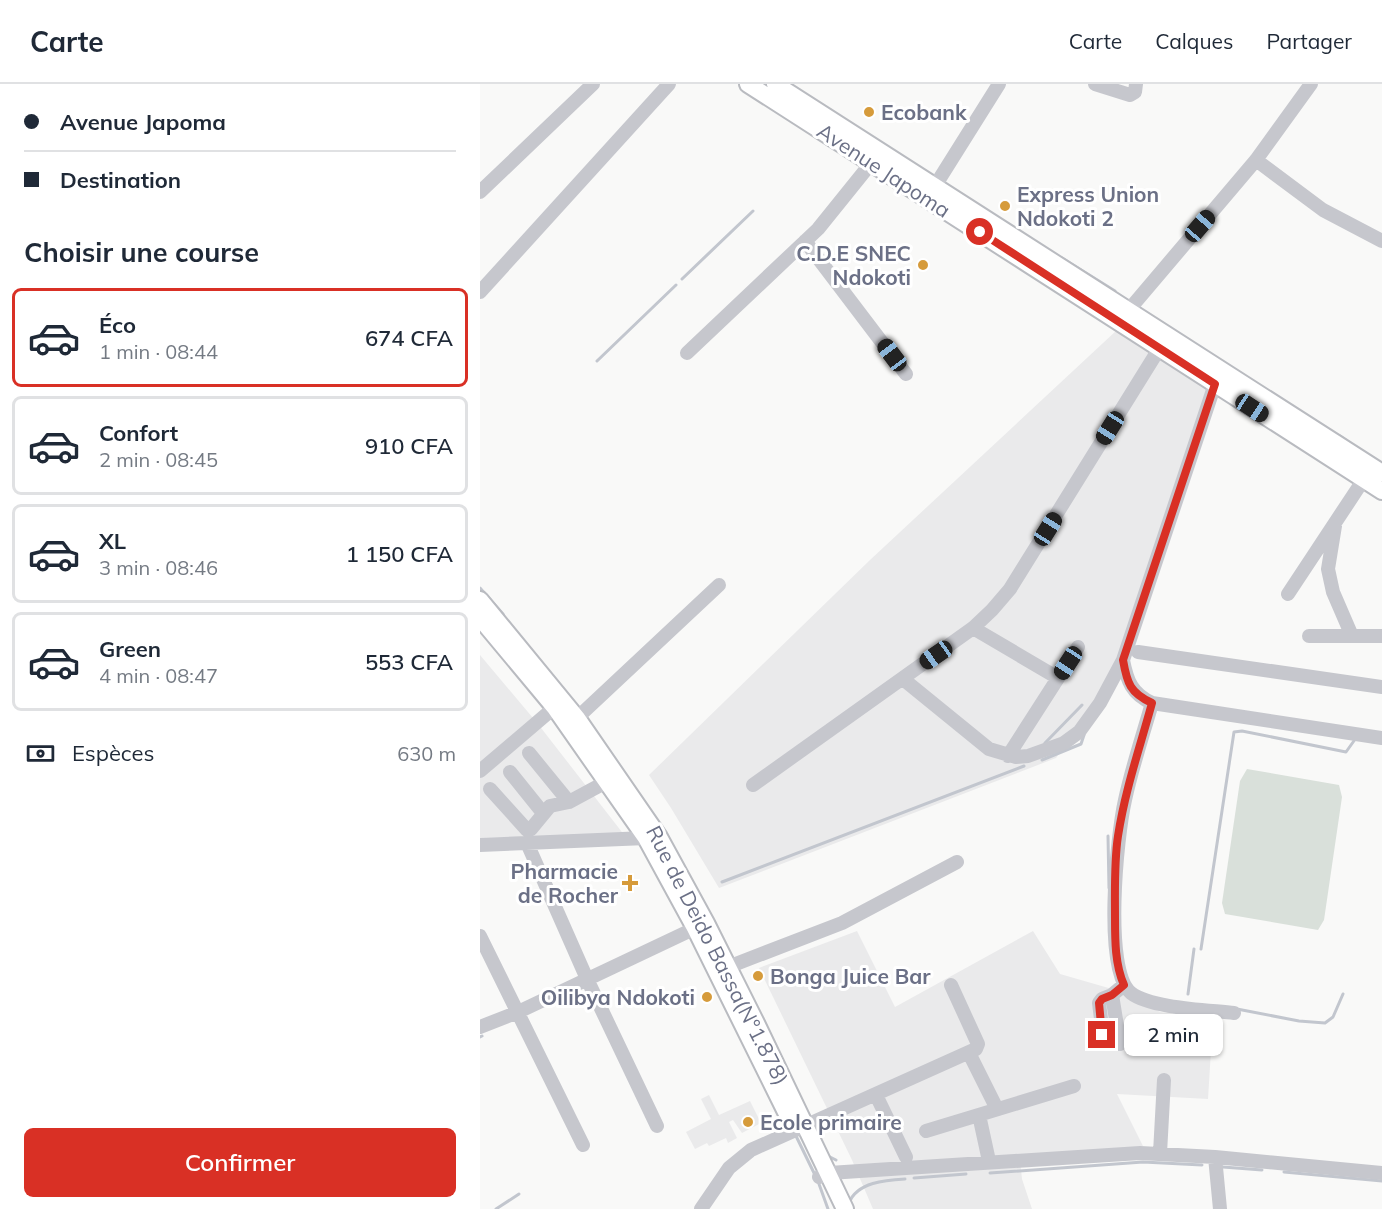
<!DOCTYPE html>
<html lang="fr">
<head>
<meta charset="utf-8">
<style>
  :root { --surface:#fff; --page:#f6f6f7; --text:#1f2937; --muted:#747a83; --line:#e0e1e3; --accent:#d93025 }
  body { margin:0; font-family:Mulish,sans-serif; background:var(--page); color:var(--text); height:100vh; display:flex; flex-direction:column; font-size:22px; white-space:nowrap }
  * { box-sizing:border-box; margin:0 }
  p { font-size:20px; color:var(--muted) }
  .icon { flex:none; width:33px; height:33px; fill:none; stroke:currentColor; stroke-width:2; stroke-linecap:round; stroke-linejoin:round }
  .map { position:relative; flex:1; overflow:hidden }
  .side { display:flex; flex-direction:column; background:var(--surface); width:480px }
  .side>* { flex:none }
  .top-card { display:grid; align-content:center; height:132px; padding:0 24px; background:var(--surface) }
  .end { position:absolute; width:27px; height:27px; margin:-14px; border:8px solid #d93025; background:#fff; box-shadow:0 0 0 3px #fff }
  .from { border-radius:50% }
  .bubble { position:absolute; height:42px; border-radius:9px; background:var(--surface); box-shadow:0 2px 4px #0004; font-size:20px; font-weight:600; line-height:42px; text-align:center }
  .car { position:absolute; width:18px; height:36px; margin:-18px -9px; border-radius:8px; box-shadow:0 0 4px 2px #0007; background:linear-gradient(#222 24%,#8ab4d8 0 40%,#222 0 76%,#8ab4d8 0 86%,#222 0) }
  .top-card b { display:flex; align-items:center; gap:21px; height:57px; font-size:22px }
  .top-card b+b { border-top:2px solid var(--line) }
  .top-card i { width:15px; height:15px; background:var(--text) }
  ul { padding:0; list-style:none }
  li { display:flex; align-items:center; gap:18px; height:99px; margin:0 12px 9px; padding:0 12px; border:3px solid var(--line); border-radius:9px }
  li div { flex:1 }
  li b { display:block; font-size:22px }
  li em { font-style:normal; font-weight:600 }
  li.selected { border-color:var(--accent) }
  li>.icon { width:54px; height:54px; stroke-width:1.5 }
  h2 { padding:0 24px; font-size:27px; line-height:72px }
  .pay { display:flex; align-items:center; gap:15px; height:66px; padding:0 24px; font-size:22px }
  .pay p { margin-inline-start:auto }
  .action { display:flex; gap:12px; margin-top:auto; padding:12px 24px }
  .action a { flex:1; height:69px; border-radius:9px; background:var(--accent); color:#fff; font-size:24px; font-weight:600; line-height:69px; text-align:center }
  header { display:flex; align-items:center; gap:36px; box-sizing:border-box; height:84px; padding:0 30px; background:var(--surface); border-bottom:2px solid var(--line) }
  header strong { font-size:28px }
  nav { display:flex; gap:33px; margin-inline-start:auto; font-size:21px }
  main { display:flex; flex:1; min-height:0 }
  .map>svg:first-child { display:block }
</style>
</head>
<body>
<header>
<strong>Carte</strong>
<nav><a>Carte</a><a>Calques</a><a>Partager</a></nav>
</header>
<main>
<section class="side">
<div class="top-card">
<b><i class="from"></i>Avenue Japoma</b>
<b><i></i>Destination</b>
</div>
<h2>Choisir une course</h2>
<ul>
<li class="selected"><svg class="icon" aria-label="car" viewBox="0 0 24 24"><path d="M5 17H2v-5l4-1 3-4h7l3 4 3 1v5h-3M9 17h6M6 11h13"/><circle cx="7" cy="17" r="2"/><circle cx="17" cy="17" r="2"/></svg><div><b>Éco</b><p>1 min · 08:44</p></div><em>674 CFA</em></li>
<li><svg class="icon" aria-label="car" viewBox="0 0 24 24"><path d="M5 17H2v-5l4-1 3-4h7l3 4 3 1v5h-3M9 17h6M6 11h13"/><circle cx="7" cy="17" r="2"/><circle cx="17" cy="17" r="2"/></svg><div><b>Confort</b><p>2 min · 08:45</p></div><em>910 CFA</em></li>
<li><svg class="icon" aria-label="car" viewBox="0 0 24 24"><path d="M5 17H2v-5l4-1 3-4h7l3 4 3 1v5h-3M9 17h6M6 11h13"/><circle cx="7" cy="17" r="2"/><circle cx="17" cy="17" r="2"/></svg><div><b>XL</b><p>3 min · 08:46</p></div><em>1 150 CFA</em></li>
<li><svg class="icon" aria-label="car" viewBox="0 0 24 24"><path d="M5 17H2v-5l4-1 3-4h7l3 4 3 1v5h-3M9 17h6M6 11h13"/><circle cx="7" cy="17" r="2"/><circle cx="17" cy="17" r="2"/></svg><div><b>Green</b><p>4 min · 08:47</p></div><em>553 CFA</em></li>
</ul>
<div class="pay"><svg class="icon" aria-label="cash" viewBox="0 0 24 24"><path d="M3 7h18v10H3z"/><circle cx="12" cy="12" r="2"/></svg>Espèces<p>630 m</p></div>
<div class="action"><a>Confirmer</a></div>
</section>
<div class="map">
<svg width="902" height="1125" viewBox="0 0 902 1125">
  <rect width="100%" height="100%" fill="#f9f9f8"/>
  <path fill="#eaeaeb" d="M 637,246 L 734,304 L 627,604 L 576,674 L 239,804 L 191,724 L 169,691 L 390,476 Z
    M 0,571 L 58,640 L 145,752 L 0,754 Z
    M 377,847 L 415,923 L 553,847 L 580,890 L 646,909 L 680,928 L 733,934 L 728,1015 L 637,1010 L 663,1062 L 540,1076 L 542,1095 L 552,1125 L 393,1125 L 372,1076 L 279,884 Z
    M 229,1011 L 239,1031 L 270,1017 L 281,1039 L 262,1049 L 253,1036 L 249,1038 L 257,1054 L 248,1059 L 246,1054 L 229,1062 L 227,1059 L 215,1065 L 206,1048 L 231,1035 L 221,1015 Z"/>
  <path fill="#d9e0da" d="M 767,685 L 859,701 L 862,713 L 844,836 L 838,846 L 745,830 L 742,819 L 760,697 Z"/>
  <g fill="none" stroke-linecap="round" stroke-linejoin="round">
    <path stroke="#c2c6ce" stroke-width="3" d="M 582,174 L 635,207
      M 202,195 L 273,127
      M 117,277 L 196,201
      M 860,352 L 867,357
      M 0,504 L 23,530 L 25,536
      M 565,659 L 602,621
      M 562,676 L 601,660 L 604,651
      M 628,752 L 629,804
      M 242,798 L 544,682
      M 721,865 L 754,648 L 762,647 L 866,668 L 876,654
      M 708,910 L 714,865
      M 757,925 L 819,937 L 845,939 L 853,933 L 863,910
      M 0,953 L 2,952
      M 316,1052 L 335,1091
      M 346,1071 L 356,1076
      M 743,1083 L 782,1086
      M 804,1088 L 902,1097
      M 510,1089 L 663,1078 L 722,1081
      M 434,1094 L 486,1090
      M 339,1100 L 348,1125
      M 369,1119 C 377,1098 406,1096 425,1095
      M 16,1125 L 39,1110"/>
    <g stroke="#b9bbc0" stroke-width="20">
      <path id="major" d="M 268,0 L 902,407
        M 295,0 L 902,389
        M 0,516 L 97,634 L 179,753 L 226,839 L 276,939 L 365,1125
        M 0,534 L 75,624 L 166,754 L 215,844 L 306,1028"/>
    </g>
    <path stroke="#c6c7cd" stroke-width="14" d="M 615,0 L 650,11 L 655,8 L 656,0
      M 776,76 L 843,126 L 902,157
      M 455,102 L 519,0
      M 0,108 L 113,0
      M 325,157 L 426,290
      M 0,208 L 189,0
      M 642,234 L 776,76 L 831,0
      M 207,269 L 338,145 L 392,78
      M 740,292 L 735,300 L 643,576 C 647,597 652,610 672,619 L 902,654
      M 855,442 L 848,485 L 853,508 L 872,552
      M 808,510 L 884,395
      M 493,544 L 578,594
      M 829,552 L 902,552
      M 658,568 L 902,603
      M 423,595 L 509,665 L 536,673 L 548,672 L 584,659 L 599,648 L 620,619 L 643,576
      M 672,619 C 663,651 652,683 645,716 C 637,751 623,887 651,909 C 670,924 728,926 754,929
      M 97,634 L 239,501
      M 49,669 L 89,718
      M 528,672 L 598,563
      M 0,687 L 82,617
      M 30,688 L 63,729
      M 273,701 L 493,544 L 512,526 L 530,505 L 684,257
      M 10,705 L 47,746 L 51,745 L 70,722 L 89,718 L 126,698
      M 47,759 L 107,895 L 177,1042
      M 0,761 L 166,754
      M 0,852 L 103,1061
      M 248,883 L 362,839 L 477,778
      M 632,911 L 640,960 L 627,958 L 623,951 L 619,919 L 622,915 L 632,911 L 644,901
      M 0,943 L 38,928 L 224,840
      M 489,969 L 517,1025
      M 396,1011 L 426,1073
      M 499,1031 L 509,1077
      M 446,1047 L 594,1002
      M 680,1069 L 684,996
      M 735,1073 L 740,1125
      M 339,1093 L 349,1089 L 660,1069 L 735,1073 L 902,1089
      M 221,1125 L 249,1084 L 271,1066 L 496,965 L 498,960 L 471,901"/>
    <use href="#major" stroke="#fff" stroke-width="16"/>
  </g>
  <g fill="none" stroke-linecap="round" stroke-linejoin="round">
    <path stroke="#d93025" stroke-width="8" d="M 500,148 L 735,300 L 643,576 C 647,599 650,609 672,619 C 660,663 645,706 638,752 C 634,778 635,807 635,834 C 635,856 635,881 644,901 L 632,911 L 622,915 L 619,919 L 622,951"/>
  </g>
  <g fill="#d69b3b" stroke="#fff" stroke-width="2">
    <circle cx="389" cy="28" r="6"/>
    <circle cx="525" cy="122" r="6"/>
    <circle cx="443" cy="181" r="6"/>
    <path d="M147 790h6v6h6v6h-6v6h-6v-6h-6v-6h6z"/>
    <circle cx="278" cy="892" r="6"/>
    <circle cx="227" cy="913" r="6"/>
    <circle cx="268" cy="1038" r="6"/>
  </g>
  <g text-anchor="middle" dominant-baseline="central" stroke-width="6" stroke-linejoin="round" paint-order="stroke">
    <g font-size="21" font-weight="bold" fill="#6b7086" stroke="#fff" text-anchor="start">
      <text x="401" y="28">Ecobank</text>
      <text x="537" y="110">Express Union<tspan x="537" dy="24">Ndokoti 2</tspan></text>
      <text x="431" y="169" text-anchor="end">C.D.E SNEC<tspan x="431" dy="24">Ndokoti</tspan></text>
      <text x="138" y="787" text-anchor="end">Pharmacie<tspan x="138" dy="24">de Rocher</tspan></text>
      <text x="290" y="892">Bonga Juice Bar</text>
      <text x="215" y="913" text-anchor="end">Oilibya Ndokoti</text>
      <text x="280" y="1038">Ecole primaire</text>
    </g>
    <g font-size="21" fill="#6b7086" stroke="#fff">
      <text transform="translate(404 86) rotate(33)">Avenue Japoma</text>
      <text transform="translate(238 871) rotate(63)">Rue de Deido Bassa(N°1.878)</text>
    </g>
  </g>
</svg>
<i class="end from" style="left:500px;top:148px"></i>
<i class="end" style="left:622px;top:951px"></i>
<div class="bubble" style="left:644px;top:930px;width:99px">2 min</div>
<i class="car" style="left:720px;top:142px;rotate:41deg"></i>
<i class="car" style="left:412px;top:271px;rotate:323deg"></i>
<i class="car" style="left:772px;top:324px;rotate:123deg"></i>
<i class="car" style="left:630px;top:344px;rotate:212deg"></i>
<i class="car" style="left:568px;top:445px;rotate:32deg"></i>
<i class="car" style="left:456px;top:571px;rotate:235deg"></i>
<i class="car" style="left:588px;top:579px;rotate:213deg"></i>
</div>
</main>
</body>
</html>
